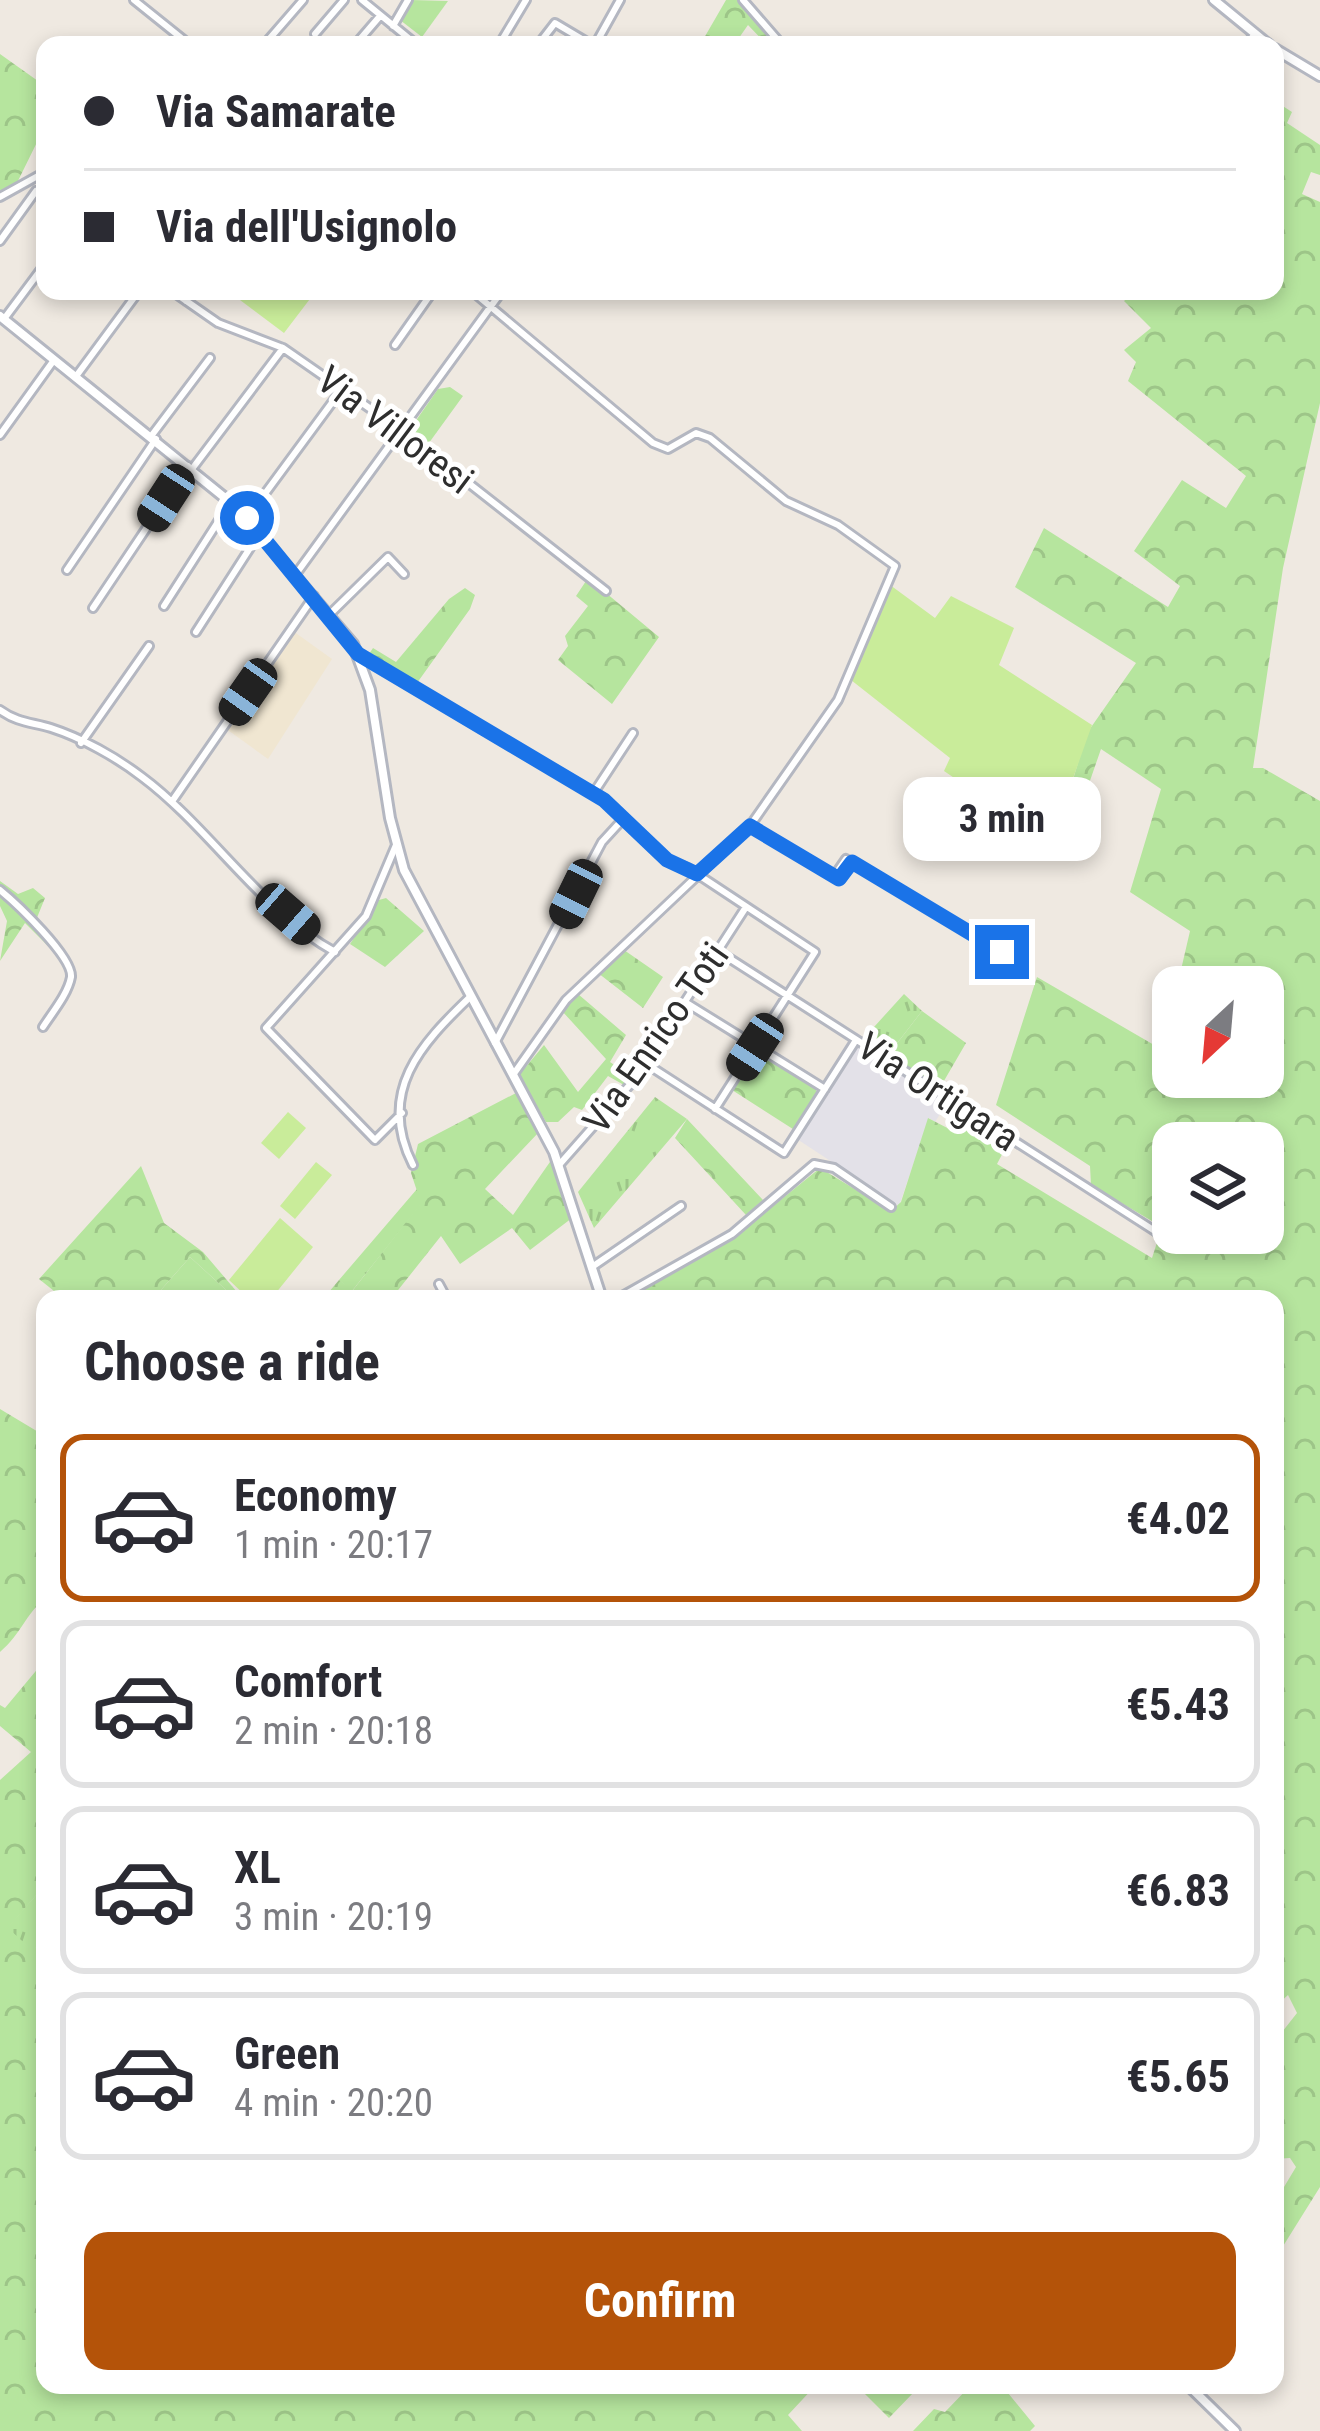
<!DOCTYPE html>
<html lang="en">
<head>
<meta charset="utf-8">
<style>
  :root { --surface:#fff; --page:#f2f2f3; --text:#2b2b33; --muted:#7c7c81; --line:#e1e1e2; --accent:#b45309 }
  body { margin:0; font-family:"Roboto Condensed",sans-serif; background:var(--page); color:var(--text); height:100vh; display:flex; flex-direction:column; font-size:45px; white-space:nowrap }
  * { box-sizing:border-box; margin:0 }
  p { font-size:39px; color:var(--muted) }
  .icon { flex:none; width:66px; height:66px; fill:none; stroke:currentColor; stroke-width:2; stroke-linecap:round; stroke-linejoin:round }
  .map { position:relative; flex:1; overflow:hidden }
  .panel { position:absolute; left:36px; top:1290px; width:1248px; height:1104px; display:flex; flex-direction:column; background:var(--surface); border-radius:24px; box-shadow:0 6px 18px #0003 }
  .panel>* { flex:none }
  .hud { position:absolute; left:36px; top:36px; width:1248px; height:264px; border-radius:24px; box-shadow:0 6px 18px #0003; display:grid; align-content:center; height:264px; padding:0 48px; background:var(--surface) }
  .needle { width:78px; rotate:206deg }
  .controls { position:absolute; left:1152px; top:966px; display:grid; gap:24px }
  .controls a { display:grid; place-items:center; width:132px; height:132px; border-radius:24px; background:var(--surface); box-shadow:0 6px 18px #0003; font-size:60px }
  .end { position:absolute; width:54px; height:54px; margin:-27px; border:15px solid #1a73e8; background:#fff; box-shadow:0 0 0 6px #fff }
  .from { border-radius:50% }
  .bubble { position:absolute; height:84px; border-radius:24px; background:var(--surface); box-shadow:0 6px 18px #0003; font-size:39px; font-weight:700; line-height:84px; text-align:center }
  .car { position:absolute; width:36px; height:72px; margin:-36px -18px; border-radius:15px; box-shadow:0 0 9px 3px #0007; background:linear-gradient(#222 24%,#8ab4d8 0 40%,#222 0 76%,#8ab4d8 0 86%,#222 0) }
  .hud b { display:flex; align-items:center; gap:42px; height:114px; font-size:45px }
  .hud b+b { border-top:3px solid var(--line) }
  .hud i { width:30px; height:30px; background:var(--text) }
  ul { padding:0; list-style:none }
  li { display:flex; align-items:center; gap:36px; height:168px; margin:0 24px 18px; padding:0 24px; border:6px solid var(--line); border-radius:24px }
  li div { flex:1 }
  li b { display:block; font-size:45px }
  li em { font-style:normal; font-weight:700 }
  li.active { border-color:var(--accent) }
  li>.icon { width:108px; height:108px; stroke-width:1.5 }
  h2 { padding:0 48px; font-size:54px; line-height:144px }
  .primary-button { display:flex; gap:24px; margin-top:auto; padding:24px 48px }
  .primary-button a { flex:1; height:138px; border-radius:24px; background:var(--accent); color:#fff; font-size:48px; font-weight:700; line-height:138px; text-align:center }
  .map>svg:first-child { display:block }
</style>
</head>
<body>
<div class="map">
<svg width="1320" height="2431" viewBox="0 0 1320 2431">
  <defs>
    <pattern id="grass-tufts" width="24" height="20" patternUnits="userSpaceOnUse" patternTransform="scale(3)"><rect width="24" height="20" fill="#b6e59e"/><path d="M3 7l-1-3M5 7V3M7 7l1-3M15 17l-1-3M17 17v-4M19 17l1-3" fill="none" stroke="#9dc588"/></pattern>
    <pattern id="forest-crowns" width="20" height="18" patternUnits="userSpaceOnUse" patternTransform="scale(3)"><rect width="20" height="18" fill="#b6e59e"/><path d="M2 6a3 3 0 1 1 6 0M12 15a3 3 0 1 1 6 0" fill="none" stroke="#9dc588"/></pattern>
  </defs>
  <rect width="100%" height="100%" fill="#efe9e1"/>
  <path fill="#e3e1e8" d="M 857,1045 L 947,1103 L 935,1122 L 929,1118 L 899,1206 L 797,1139 Z"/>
  <path fill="#f0e6d1" d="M 293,631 L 332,659 L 268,759 L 225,728 Z"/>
  <path fill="url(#grass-tufts)" d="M 450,387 L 463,396 L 426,447 L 408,432 L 438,389 Z
    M 904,994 L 922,1011 L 888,1055 L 864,1038 Z
    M 655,1097 L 687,1119 L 594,1228 L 578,1192 Z
    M 417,1189 L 422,1203 L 352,1291 L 339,1280 Z
    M 190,1257 L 236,1299 L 153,1299 Z
    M 45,1885 L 45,1939 L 32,1951 L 7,1928 Z"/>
  <path fill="url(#forest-crowns)" fill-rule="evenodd" d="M 726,0 L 743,0 L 782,45 L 767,45 L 748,25 L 734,45 L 700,45 Z
    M 0,54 L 45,86 L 45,126 L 13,191 L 0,190 Z
    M 1275,101 L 1292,112 L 1287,123 L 1320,145 L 1320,175 L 1311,172 L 1302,194 L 1320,202 L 1320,403 L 1283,568 L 1253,768 L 1263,768 L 1320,801 L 1320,2187 L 1275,2259 L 1275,2202 L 1296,2167 L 1290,2158 L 1275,2159 L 1275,2041 L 1297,2013 L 1288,1995 L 1275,2007 L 1275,1299 L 624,1299 L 735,1237 L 820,1168 L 891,1211 L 901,1202 L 928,1118 L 957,1133 L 968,1116 L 1009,1141 L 997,1164 L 1152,1258 L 1162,1227 L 1091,1185 L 1090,1166 L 996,1105 L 1037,977 L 1161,1049 L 1173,1005 L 1173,1077 L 1263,1077 L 1263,987 L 1177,987 L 1190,931 L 1130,892 L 1161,789 L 1101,749 L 1068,844 L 1055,839 L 1087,733 L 1136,663 L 1015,587 L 1044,528 L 1168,607 L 1180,586 L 1134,551 L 1182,480 L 1226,508 L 1246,476 L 1128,381 L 1136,362 L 1124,350 L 1151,328 L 1124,301 L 1134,291 L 1275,291 ZM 1173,1143 L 1263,1143 L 1263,1233 L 1173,1233 Z
    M 588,578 L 659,637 L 612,704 L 558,660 L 568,646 L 565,636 L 588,606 L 576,596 Z
    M 465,588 L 475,595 L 470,609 L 417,683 L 369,654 L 373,648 L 396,662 L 449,599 Z
    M 0,881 L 18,894 L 33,888 L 45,898 L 34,925 L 49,947 L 25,923 L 0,961 L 7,921 L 0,906 Z
    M 386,898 L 424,931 L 385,967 L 350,944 L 379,900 Z
    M 624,950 L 663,977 L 643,1008 L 598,973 Z
    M 578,994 L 626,1035 L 610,1062 L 632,1077 L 624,1085 L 608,1076 L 582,1110 L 574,1107 L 558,1122 L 546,1122 L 519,1075 L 544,1045 L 578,1092 L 606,1059 L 562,1011 Z
    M 922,1011 L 966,1043 L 941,1086 L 888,1055 Z
    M 757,1053 L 815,1086 L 817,1093 L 796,1131 L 732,1090 Z
    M 516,1093 L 539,1132 L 485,1189 L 513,1215 L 552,1159 L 572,1218 L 530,1250 L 512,1228 L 460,1264 L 441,1236 L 391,1299 L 323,1299 L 339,1280 L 353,1290 L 421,1203 L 411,1173 L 418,1144 Z
    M 687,1119 L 763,1200 L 746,1215 L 675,1138 Z
    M 141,1166 L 164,1223 L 203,1252 L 243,1299 L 236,1299 L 190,1257 L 153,1299 L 64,1299 L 39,1279 Z
    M 0,1409 L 45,1436 L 45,1598 C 26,1614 21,1634 0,1652 Z
    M 45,1660 L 45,1885 L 8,1928 L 32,1950 L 45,1939 L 45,2385 L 816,2385 L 788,2415 L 802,2431 L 0,2431 L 0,1780 L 31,1752 L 0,1726 L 0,1705 L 5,1708 Z
    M 856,2385 L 915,2385 L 914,2392 L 889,2418 Z
    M 971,2385 L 1015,2385 L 1008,2393 L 1035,2426 L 1030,2431 L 913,2431 L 934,2409 L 945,2412 Z"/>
  <path fill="#b6e59e" d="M 411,0 L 448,1 L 422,37 L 400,20 Z"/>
  <path fill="#c9ec9a" d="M 228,291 L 316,291 L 284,333 Z
    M 886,582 L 935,618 L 951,596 L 1014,628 L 999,665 L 1092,725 L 1050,843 L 944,771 L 950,758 L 851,680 Z
    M 288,1112 L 306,1128 L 279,1159 L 261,1143 Z
    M 316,1162 L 332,1175 L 295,1219 L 280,1206 Z
    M 280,1218 L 313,1247 L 271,1299 L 249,1299 L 229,1280 Z"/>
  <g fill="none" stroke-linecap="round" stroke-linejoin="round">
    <g stroke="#b4b7c1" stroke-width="12">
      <path id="street" d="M 134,0 L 190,45
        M 362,0 L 417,45
        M 743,0 L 782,45
        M 393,26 L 408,0
        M 315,34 L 344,0
        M 264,45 L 303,0
        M 355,45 L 380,16
        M 499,45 L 526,0
        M 538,45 L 555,23 L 592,45
        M 595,45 L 620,0
        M 1246,45 L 1254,35
        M 0,197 L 45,172
        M 0,241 L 36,191
        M 172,291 L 218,323 L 283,348 L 401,430 L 606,591
        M 472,291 L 653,443 L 668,449 L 696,433 L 710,438 L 786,501 L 838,525 L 895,566 L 838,700 L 750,826 L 566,1000 L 513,1075
        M 186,301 L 193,291
        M 4,319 L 45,264
        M 395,345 L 433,291
        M 77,375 L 139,291
        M 0,435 L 54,360
        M 152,435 L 210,358
        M 192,469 L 283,348
        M 247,518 L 342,389
        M 67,570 L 156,439
        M 296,574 L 502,291
        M 164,606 L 230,503
        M 93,608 L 188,466
        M 330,614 L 388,557 L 404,574
        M 196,632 L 259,534
        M 358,654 L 605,800 L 667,860 L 688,868 L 815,952 L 715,1109
        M 0,710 C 18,723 31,722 51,728 C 82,738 116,757 142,777 C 208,826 263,913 335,952
        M 81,743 L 149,646
        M 593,794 L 633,733
        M 173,800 L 314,596
        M 750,826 L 834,876
        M 396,845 L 366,916 L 266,1028 L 375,1140 L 402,1113
        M 852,862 L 1002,952
        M 835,875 L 846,859 L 852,862
        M 835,876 L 841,879 L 852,862
        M 0,890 C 16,903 73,957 71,977 C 68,994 52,1013 43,1027
        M 718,951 L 1158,1233
        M 685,1002 L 825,1089
        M 495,1043 L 602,842 L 624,818
        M 645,1063 L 784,1153 L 856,1040
        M 413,1165 C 376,1092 421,1044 470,997
        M 559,1165 L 635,1079 L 746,907
        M 592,1267 L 681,1206
        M 439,1284 L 447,1299
        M 617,1299 L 732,1234 L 814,1164 L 834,1168 L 891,1207"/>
    </g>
    <g stroke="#b4b7c1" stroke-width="14">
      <path id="secondary" d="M 1214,0 L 1269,45
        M 1275,49 L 1320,76
        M 0,316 L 235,506 L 353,644 L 370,690 L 390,818 L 404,870 L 554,1152 L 602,1299
        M 1188,2385 L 1235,2431"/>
    </g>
    <use href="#street" stroke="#fff" stroke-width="6"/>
    <use href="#secondary" stroke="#fff" stroke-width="8"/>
  </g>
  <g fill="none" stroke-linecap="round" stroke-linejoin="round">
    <path stroke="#1a73e8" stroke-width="15" d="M 247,518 L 358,654 L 604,800 L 667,860 L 697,874 L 750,826 L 839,879 L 852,862 L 1002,952"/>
  </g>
  <g text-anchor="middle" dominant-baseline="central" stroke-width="10" stroke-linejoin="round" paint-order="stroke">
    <g font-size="39" fill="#2e2e2e" stroke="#fff">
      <text transform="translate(395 430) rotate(37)">Via Villoresi</text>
      <text transform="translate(656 1038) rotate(-55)">Via Enrico Toti</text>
      <text transform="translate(938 1092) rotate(33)">Via Ortigara</text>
    </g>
  </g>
</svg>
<div class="controls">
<a><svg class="needle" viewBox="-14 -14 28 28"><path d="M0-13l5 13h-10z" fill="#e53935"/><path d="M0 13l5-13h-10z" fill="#7c7c81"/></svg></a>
<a><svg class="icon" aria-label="layers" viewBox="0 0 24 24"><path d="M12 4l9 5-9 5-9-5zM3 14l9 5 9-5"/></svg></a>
</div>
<i class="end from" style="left:247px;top:518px"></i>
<i class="end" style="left:1002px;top:952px"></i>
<div class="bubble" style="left:903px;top:777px;width:198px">3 min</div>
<i class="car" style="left:166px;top:498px;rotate:213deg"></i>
<i class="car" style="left:248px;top:692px;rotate:215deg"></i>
<i class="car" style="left:576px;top:894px;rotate:206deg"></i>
<i class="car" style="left:288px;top:914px;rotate:131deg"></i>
<i class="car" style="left:755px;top:1047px;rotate:213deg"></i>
<div class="hud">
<b><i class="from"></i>Via Samarate</b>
<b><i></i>Via dell'Usignolo</b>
</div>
<section class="panel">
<h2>Choose a ride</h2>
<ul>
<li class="active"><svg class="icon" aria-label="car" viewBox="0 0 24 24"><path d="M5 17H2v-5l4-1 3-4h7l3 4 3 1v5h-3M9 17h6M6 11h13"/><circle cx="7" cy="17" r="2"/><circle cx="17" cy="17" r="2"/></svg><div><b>Economy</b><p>1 min · 20:17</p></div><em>€4.02</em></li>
<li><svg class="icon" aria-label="car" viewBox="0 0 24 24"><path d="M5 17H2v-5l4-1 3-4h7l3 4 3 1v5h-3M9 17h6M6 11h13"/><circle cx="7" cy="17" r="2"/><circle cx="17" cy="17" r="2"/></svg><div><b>Comfort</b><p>2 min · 20:18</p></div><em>€5.43</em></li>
<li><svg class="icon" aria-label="car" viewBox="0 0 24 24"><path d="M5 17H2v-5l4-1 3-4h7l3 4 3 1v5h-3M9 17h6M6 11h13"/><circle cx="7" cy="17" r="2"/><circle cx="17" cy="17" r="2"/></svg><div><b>XL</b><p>3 min · 20:19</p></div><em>€6.83</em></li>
<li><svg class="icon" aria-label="car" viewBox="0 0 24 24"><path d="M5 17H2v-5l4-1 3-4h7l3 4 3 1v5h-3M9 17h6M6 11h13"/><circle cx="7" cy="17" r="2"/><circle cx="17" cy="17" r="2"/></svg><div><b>Green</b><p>4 min · 20:20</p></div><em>€5.65</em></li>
</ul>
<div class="primary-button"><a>Confirm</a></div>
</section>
</div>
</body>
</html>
